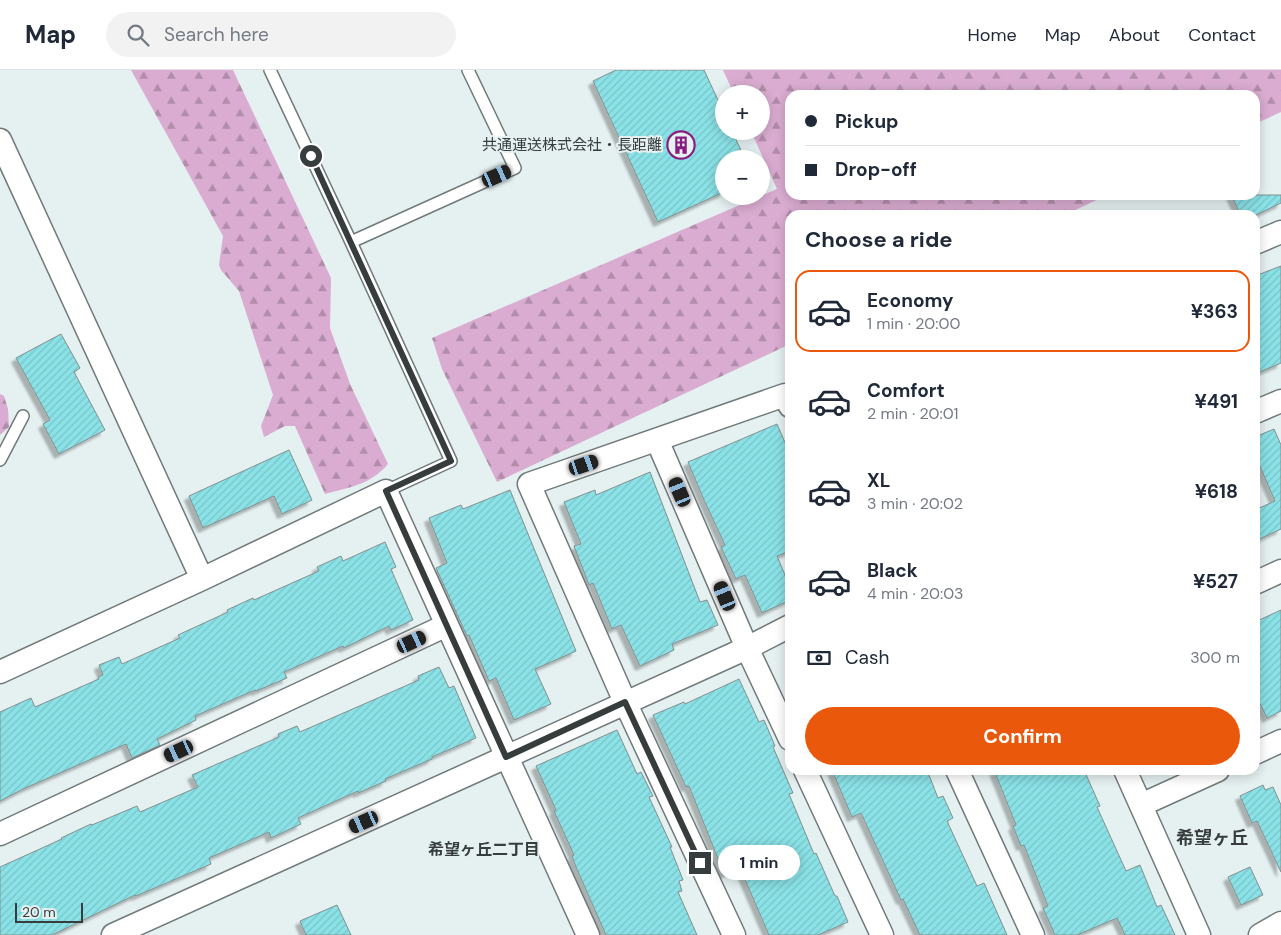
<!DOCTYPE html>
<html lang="en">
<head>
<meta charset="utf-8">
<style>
  :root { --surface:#fff; --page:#f2f2f3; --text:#1f2937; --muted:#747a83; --line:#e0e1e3; --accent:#ea580c }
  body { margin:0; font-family:"DM Sans","Noto Sans JP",sans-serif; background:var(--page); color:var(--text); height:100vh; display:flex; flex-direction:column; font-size:19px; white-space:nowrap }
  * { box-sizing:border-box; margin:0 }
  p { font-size:16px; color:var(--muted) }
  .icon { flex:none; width:28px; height:28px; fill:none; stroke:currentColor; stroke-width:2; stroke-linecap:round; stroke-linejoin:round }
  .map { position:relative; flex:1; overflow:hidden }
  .side { position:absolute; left:785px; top:140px; width:475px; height:565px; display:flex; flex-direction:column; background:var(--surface); border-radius:15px; box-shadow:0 2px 12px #0003 }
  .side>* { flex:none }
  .banner { position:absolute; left:785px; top:20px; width:475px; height:110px; border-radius:15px; box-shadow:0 2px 12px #0003; display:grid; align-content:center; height:110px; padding:0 20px; background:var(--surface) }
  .buttons { position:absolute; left:715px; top:15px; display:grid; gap:10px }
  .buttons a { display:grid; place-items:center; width:55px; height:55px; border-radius:50%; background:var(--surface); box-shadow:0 2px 12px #0003; font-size:25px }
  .scale { position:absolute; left:15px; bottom:12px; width:68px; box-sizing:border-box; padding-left:5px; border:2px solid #373c3c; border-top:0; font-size:14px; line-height:18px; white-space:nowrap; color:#373c3c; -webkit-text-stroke:4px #e5f0f0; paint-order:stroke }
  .end { position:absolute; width:22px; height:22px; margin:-11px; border:6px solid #373c3c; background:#fff; box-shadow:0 0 0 2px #fff }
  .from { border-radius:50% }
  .bubble { position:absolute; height:35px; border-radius:18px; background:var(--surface); box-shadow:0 2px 12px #0003; font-size:16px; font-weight:700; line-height:35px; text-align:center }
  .car { position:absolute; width:15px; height:30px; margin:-15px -8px; border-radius:6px; box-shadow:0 0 4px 1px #0007; background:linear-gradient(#222 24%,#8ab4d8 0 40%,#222 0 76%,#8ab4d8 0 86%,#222 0) }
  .banner b { display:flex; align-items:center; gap:18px; height:48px; font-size:19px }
  .banner b+b { border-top:1px solid var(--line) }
  .banner i { width:12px; height:12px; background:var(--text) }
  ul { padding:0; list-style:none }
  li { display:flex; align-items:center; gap:15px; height:82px; margin:0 10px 8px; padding:0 10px; border:2px solid transparent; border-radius:15px }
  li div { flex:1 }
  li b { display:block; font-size:19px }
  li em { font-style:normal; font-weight:700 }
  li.active { border-color:var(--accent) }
  li>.icon { width:45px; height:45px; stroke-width:1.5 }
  h2 { padding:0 20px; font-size:22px; line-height:60px }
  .pay { display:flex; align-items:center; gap:12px; height:55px; padding:0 20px; font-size:19px }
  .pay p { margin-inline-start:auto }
  .cta { display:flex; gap:10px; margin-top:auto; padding:10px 20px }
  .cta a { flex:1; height:58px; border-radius:30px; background:var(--accent); color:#fff; font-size:20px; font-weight:700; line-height:58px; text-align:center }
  header { display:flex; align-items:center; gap:30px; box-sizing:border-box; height:70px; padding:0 25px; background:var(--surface); border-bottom:1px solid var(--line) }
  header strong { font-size:24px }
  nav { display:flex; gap:28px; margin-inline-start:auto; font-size:18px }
  .search { width:350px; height:45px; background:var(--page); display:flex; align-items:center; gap:12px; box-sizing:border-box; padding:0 18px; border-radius:28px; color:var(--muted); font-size:19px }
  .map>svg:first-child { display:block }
</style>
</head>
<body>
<header>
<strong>Map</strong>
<div class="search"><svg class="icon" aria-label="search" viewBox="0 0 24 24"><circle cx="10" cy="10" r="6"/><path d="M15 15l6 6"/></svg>Search here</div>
<nav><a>Home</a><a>Map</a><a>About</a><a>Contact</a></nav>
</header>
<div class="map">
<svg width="1281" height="865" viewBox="0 0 1281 865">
  <defs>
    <pattern id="forest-firs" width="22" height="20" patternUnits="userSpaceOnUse" patternTransform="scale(1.25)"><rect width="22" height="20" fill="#daacd1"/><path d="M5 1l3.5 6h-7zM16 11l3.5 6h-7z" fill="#b28dab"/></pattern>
    <pattern id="building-hatch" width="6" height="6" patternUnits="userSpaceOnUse" patternTransform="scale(1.25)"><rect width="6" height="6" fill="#8ae2e7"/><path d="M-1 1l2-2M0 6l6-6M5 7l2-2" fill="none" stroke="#78c3c7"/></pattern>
    <filter id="shadow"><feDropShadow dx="-4.5" dy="4.5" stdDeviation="1" flood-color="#0004"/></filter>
  </defs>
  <rect width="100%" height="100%" fill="#e5f0f0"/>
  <path fill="url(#forest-firs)" d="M 131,0 L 233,0 L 331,208 L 330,258 L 350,314 L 388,394 C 370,415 350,417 325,424 L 295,356 L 285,356 L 264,367 L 261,356 L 273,325 L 239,221 L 221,200 L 219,195 L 223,166 Z
    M 723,0 L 1281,0 L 1281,42 L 1255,54 L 1255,25 L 790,25 L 790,125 L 1107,125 L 1065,145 L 790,145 L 790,274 L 497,412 L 442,299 L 432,268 L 777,119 L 751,61 L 761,61 L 761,24 L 734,24 Z
    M 0,324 L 4,326 L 8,339 L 9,357 L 0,365 Z"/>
  <path fill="url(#building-hatch)" stroke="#848e8e" filter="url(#shadow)" d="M 616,0 L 704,0 L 724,43 L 724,61 L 732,61 L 745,89 L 724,89 L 724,122 L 658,152 L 593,11 Z
    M 1231,125 L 1281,125 L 1281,133 L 1256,145 L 1241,145 Z
    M 1281,196 L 1281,293 L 1255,304 L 1255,206 Z
    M 61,264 L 80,298 L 74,302 L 105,360 L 59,384 L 43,354 L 50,350 L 16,288 Z
    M 777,354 L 790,384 L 790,481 L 777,486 L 790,517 L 790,530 L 762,543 L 745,505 L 736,509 L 721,477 L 725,475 L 704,430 L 688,392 Z
    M 1274,359 L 1281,375 L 1281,459 L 1255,471 L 1255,440 L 1275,431 L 1255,385 L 1255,367 Z
    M 289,380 L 312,430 L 282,444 L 274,426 L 203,458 L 189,426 Z
    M 650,402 L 700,532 L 707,530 L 718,555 L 672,574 L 674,580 L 640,596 L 621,555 L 612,559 L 593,513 L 589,515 L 574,476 L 581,474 L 564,432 L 595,420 L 596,425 Z
    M 510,420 L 576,581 L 535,599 L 551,634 L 514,650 L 496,608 L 489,611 L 469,565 L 467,566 L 436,498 L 447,493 L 429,448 L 461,435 L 463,439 Z
    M 385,472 L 396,497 L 391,499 L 413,550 L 391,560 L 389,556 L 344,578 L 343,576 L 284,602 L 287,608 L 256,621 L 255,620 L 195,646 L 196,650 L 157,669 L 160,675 L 132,688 L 126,674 L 23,719 L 0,731 L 0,642 L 31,628 L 35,637 L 99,609 L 98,607 L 103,605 L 99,595 L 119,587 L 122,594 L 180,568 L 178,565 L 228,542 L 227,540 L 253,528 L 254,530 L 319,501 L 317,497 L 341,486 L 343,491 Z
    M 1281,540 L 1281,641 L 1267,648 L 1255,623 L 1255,552 Z
    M 439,597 L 449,618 L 454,616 L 476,668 L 432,687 L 432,689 L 385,709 L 386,711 L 358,723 L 358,721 L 298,748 L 301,754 L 271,768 L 269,762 L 209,788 L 211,794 L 136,826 L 135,825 L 52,865 L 0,865 L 0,797 L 62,769 L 61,768 L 91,754 L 92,755 L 137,736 L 140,742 L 198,717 L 192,705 L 279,667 L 278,664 L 297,656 L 300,662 L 419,610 L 418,606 Z
    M 739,609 L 759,652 L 764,650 L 775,676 L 773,677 L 793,723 L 789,724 L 814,784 L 816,783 L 835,826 L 837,826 L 848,852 L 818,865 L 769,865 L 740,798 L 724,804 L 689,716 L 686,717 L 653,645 L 684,632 L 685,634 Z
    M 617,660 L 637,704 L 641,702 L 653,726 L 649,727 L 672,777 L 670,777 L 683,810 L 679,811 L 682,821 L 678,822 L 697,865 L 606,865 L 576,797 L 572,786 L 574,785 L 554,741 L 556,740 L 536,696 Z
    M 832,700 L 927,700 L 938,728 L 943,726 L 953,748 L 947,751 L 977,816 L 984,813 L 1007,865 L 920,865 L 903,829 L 901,830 L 861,743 L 852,747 Z
    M 994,700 L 1084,700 L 1100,736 L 1097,737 L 1126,801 L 1140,795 L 1157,837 L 1161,835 L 1175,865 L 1125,865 L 1117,848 L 1077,865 L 1055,865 L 1043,838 L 1048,836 L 1024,775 L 1021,776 L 1013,756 L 1016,755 Z
    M 1263,715 L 1265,720 L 1273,717 L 1281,735 L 1281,802 L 1257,751 L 1252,753 L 1240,726 Z
    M 1250,797 L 1263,825 L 1241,835 L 1228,807 Z
    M 337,835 L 351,865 L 306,865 L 300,851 Z"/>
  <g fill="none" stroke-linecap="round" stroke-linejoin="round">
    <g stroke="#717a7b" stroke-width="14">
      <path id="service" d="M 270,0 L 351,172 L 451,391 L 386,421
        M 351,172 L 515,98 L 468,0
        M 0,390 L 23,346"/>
    </g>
    <g stroke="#717a7b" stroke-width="25">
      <path id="minor" d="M 0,70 L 202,509
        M 1255,173 L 1281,162
        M 1255,342 L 1281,331
        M 657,370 L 747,578 L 790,669
        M 1255,513 L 1281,501
        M 0,602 L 202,509 L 386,421 L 588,865
        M 1255,683 L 1281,671
        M 805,700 L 882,865
        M 957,700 L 1033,865
        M 1125,700 L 1199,865
        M 1141,735 L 1218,700
        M 0,764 L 447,555
        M 113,865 L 747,578 L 790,556
        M 734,865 L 625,632 L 529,414 L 785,325 L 790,336
        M 1260,865 L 1281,853"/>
    </g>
    <use href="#service" stroke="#fff" stroke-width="11"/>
    <use href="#minor" stroke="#fff" stroke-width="22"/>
  </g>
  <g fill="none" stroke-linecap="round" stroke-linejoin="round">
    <path stroke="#373c3c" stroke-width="6" d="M 311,86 L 451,391 L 386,421 L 506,687 L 625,632 L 700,793"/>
  </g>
  <defs>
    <g id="building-ring" transform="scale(1.4375)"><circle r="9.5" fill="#e5f0f0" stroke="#8b1c7f" stroke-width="1.5"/><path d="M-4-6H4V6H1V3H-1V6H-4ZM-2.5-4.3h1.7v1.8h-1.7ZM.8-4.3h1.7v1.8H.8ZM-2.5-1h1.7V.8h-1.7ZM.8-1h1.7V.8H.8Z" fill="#8b1c7f"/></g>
  </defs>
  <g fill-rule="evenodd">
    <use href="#building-ring" x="681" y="75"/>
  </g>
  <g text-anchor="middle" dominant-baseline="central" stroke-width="4" stroke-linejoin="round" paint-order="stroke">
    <g font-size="15" fill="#373c3c" stroke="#e5f0f0" text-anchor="end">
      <text x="662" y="75">共通運送株式会社・長距離</text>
    </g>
    <g font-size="16" font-weight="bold" fill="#373c3c" stroke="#e5f0f0">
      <text x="484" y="779">希望ヶ丘二丁目</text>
    </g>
    <g font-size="18" font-weight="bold" fill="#373c3c" stroke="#e5f0f0">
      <text x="1212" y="768">希望ヶ丘</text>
    </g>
  </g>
</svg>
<div class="buttons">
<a>+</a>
<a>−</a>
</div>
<div class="scale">20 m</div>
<i class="end from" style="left:311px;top:86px"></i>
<i class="end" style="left:700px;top:793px"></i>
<div class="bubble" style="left:718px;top:775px;width:82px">1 min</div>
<i class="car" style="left:497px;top:106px;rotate:66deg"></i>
<i class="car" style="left:584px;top:395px;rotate:71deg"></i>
<i class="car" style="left:680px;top:422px;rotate:337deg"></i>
<i class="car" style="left:725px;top:526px;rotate:337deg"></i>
<i class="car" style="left:412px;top:572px;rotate:65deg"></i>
<i class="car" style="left:179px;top:681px;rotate:245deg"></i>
<i class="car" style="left:364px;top:752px;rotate:246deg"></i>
<div class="banner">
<b><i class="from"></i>Pickup</b>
<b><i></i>Drop-off</b>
</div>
<section class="side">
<h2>Choose a ride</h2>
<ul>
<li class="active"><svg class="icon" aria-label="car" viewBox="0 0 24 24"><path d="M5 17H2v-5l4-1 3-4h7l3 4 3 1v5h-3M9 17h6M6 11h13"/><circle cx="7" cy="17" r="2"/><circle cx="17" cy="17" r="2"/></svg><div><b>Economy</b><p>1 min · 20:00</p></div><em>¥363</em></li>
<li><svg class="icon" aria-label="car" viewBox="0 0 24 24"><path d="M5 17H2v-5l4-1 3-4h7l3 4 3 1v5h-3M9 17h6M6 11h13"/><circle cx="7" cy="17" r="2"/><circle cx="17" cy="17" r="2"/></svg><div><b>Comfort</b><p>2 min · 20:01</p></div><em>¥491</em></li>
<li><svg class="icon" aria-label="car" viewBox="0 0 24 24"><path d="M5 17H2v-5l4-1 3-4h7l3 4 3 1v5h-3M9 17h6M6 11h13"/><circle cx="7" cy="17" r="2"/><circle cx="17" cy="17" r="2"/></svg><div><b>XL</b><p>3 min · 20:02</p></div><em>¥618</em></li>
<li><svg class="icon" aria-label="car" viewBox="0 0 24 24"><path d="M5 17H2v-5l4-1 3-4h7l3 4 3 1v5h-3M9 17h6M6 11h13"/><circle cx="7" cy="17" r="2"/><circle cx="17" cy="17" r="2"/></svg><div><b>Black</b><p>4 min · 20:03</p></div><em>¥527</em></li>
</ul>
<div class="pay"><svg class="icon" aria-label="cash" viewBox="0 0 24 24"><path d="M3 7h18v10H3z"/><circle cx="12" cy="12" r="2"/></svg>Cash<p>300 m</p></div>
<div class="cta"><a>Confirm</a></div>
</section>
</div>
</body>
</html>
